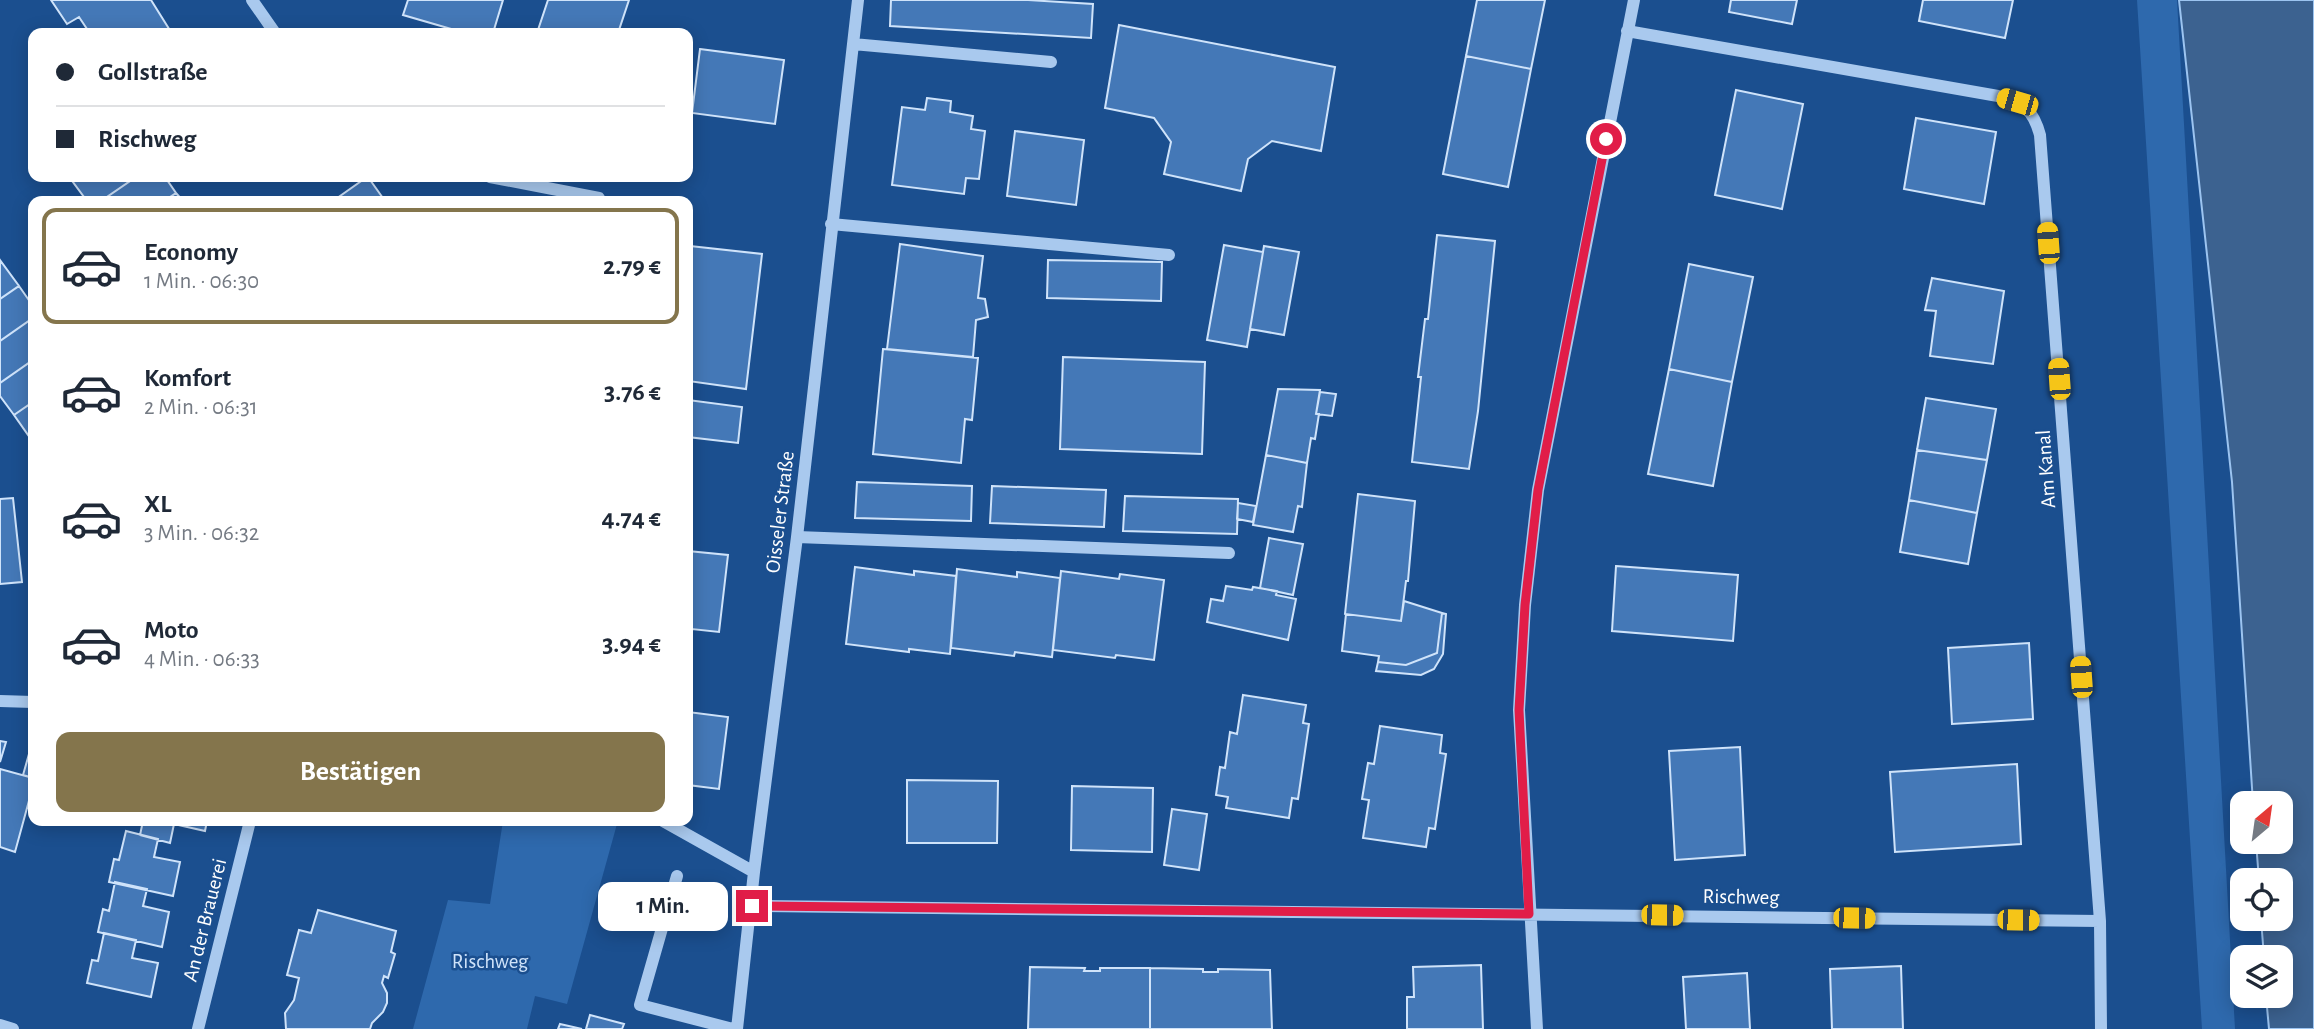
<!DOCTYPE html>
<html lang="de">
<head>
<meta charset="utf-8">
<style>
  :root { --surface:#fff; --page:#f2f2f3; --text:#1f2937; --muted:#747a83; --line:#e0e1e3; --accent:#84754c }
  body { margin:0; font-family:"Alegreya Sans",sans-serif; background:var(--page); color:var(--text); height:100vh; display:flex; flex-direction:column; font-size:26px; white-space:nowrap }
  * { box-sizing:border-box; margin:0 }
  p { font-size:23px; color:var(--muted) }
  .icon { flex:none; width:38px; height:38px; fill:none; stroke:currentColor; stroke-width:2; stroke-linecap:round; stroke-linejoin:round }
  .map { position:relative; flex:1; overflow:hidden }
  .sheet { position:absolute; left:28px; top:196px; width:665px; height:630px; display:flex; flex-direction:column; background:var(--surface); border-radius:14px; box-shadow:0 4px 18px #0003 }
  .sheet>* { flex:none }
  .guide { position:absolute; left:28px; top:28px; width:665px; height:154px; border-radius:14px; box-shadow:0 4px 18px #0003; display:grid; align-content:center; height:154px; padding:0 28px; background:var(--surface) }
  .needle { width:46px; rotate:29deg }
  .tools { position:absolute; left:2230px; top:791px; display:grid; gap:14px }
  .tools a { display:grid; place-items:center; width:63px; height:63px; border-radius:14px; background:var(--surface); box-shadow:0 4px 18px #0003; font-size:35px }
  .end { position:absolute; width:32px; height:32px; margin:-16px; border:9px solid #e11d48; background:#fff; box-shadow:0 0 0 4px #fff }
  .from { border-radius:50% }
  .bubble { position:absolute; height:49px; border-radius:14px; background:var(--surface); box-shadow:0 4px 18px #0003; font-size:23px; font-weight:700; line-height:49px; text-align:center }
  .car { position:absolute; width:21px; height:42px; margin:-21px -10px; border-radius:9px; box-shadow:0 0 5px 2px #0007; background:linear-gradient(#f5c518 24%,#345 0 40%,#f5c518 0 76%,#345 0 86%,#f5c518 0) }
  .guide b { display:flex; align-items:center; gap:24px; height:66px; font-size:26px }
  .guide b+b { border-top:2px solid var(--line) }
  .guide i { width:18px; height:18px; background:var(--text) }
  ul { padding:12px 0 0; list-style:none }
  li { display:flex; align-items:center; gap:21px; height:116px; margin:0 14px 10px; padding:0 14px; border:4px solid transparent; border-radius:14px }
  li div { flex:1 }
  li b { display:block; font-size:26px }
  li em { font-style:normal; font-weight:700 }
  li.selected { border-color:var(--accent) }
  li>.icon { width:63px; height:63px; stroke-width:1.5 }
  .cta { display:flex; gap:14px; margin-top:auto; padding:14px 28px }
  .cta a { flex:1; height:80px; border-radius:14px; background:var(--accent); color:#fff; font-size:28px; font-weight:700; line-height:80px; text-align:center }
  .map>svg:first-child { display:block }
</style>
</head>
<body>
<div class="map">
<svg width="2314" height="1029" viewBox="0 0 2314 1029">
  <rect width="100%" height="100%" fill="#1b4f8f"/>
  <path fill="#2e69ad" d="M 2137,0 L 2177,0 L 2235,1029 L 2202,1029 Z
    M 503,821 L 612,821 L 617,824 L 567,1004 L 535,996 L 527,1029 L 413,1029 L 448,900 L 490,904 Z"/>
  <path fill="#3c6290" stroke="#9cc4f0" stroke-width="2" d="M 2179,0 L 2314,0 L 2314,1029 L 2269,1029 L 2266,996 L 2280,996 L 2280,957 L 2264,957 L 2261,919 L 2280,919 L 2280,880 L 2259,880 L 2256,842 L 2280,842 L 2280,803 L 2253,803 L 2232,482 Z"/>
  <path fill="#4478b7" stroke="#cfe3fa" stroke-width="2" d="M 51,0 L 151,0 L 171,32 L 81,33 L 87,29 L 79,17 L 67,24 Z
    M 408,0 L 503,0 L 493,33 L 465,33 L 403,15 Z
    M 548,0 L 629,0 L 618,33 L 537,33 Z
    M 891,0 L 1028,0 L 1093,4 L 1091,38 L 890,26 Z
    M 1477,0 L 1545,0 L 1531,69 L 1466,56 Z
    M 1731,0 L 1797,0 L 1792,24 L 1729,12 Z
    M 1923,0 L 2013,0 L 2005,38 L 1919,21 Z
    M 1119,25 L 1335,67 L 1321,151 L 1272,141 L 1248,159 L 1241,191 L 1164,174 L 1171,142 L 1154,118 L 1105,108 Z
    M 700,49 L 784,60 L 775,124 L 692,113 Z
    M 1466,56 L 1531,69 L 1508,187 L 1443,174 Z
    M 1736,90 L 1803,104 L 1782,209 L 1715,195 Z
    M 927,98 L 951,101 L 950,112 L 973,116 L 971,129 L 985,131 L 979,179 L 966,178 L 964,194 L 892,185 L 902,107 L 925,110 Z
    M 1916,118 L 1996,132 L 1984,204 L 1904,189 Z
    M 1015,131 L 1084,140 L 1076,205 L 1007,196 Z
    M 72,177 L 136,177 L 101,201 L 87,201 L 70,178 Z
    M 136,177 L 165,177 L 176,193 L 164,201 L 101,201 Z
    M 368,177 L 385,201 L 333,201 L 367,177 Z
    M 176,193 L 183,201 L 164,201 Z
    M 1437,235 L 1495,241 L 1478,411 L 1469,469 L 1412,462 L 1421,377 L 1418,377 L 1425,319 L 1428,319 Z
    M 900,244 L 983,256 L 978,298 L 985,299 L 988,317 L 976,320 L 973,357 L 887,349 Z
    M 1224,245 L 1263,252 L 1247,347 L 1207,340 Z
    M 690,246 L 762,254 L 746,389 L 688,381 Z
    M 1264,246 L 1299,252 L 1284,335 L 1250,329 Z
    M 0,260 L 19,286 L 0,299 Z
    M 1048,260 L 1162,262 L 1161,301 L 1047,298 Z
    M 1689,264 L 1753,277 L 1732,382 L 1669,369 Z
    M 1932,278 L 2004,291 L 1993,364 L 1930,356 L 1936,311 L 1925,310 Z
    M 19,286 L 33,306 L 33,318 L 0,341 L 0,299 Z
    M 33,318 L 33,360 L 0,383 L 0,341 Z
    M 883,349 L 978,358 L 972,420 L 965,419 L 961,463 L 873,454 Z
    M 1063,357 L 1205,362 L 1202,454 L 1060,449 Z
    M 33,360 L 33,402 L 14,415 L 0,396 L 0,383 Z
    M 1669,369 L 1732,382 L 1713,486 L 1648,474 Z
    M 1278,389 L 1320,390 L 1316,414 L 1319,414 L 1315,439 L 1311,438 L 1307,463 L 1266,455 Z
    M 1320,392 L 1336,394 L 1332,416 L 1316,414 Z
    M 1926,398 L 1996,409 L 1987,460 L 1917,450 Z
    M 688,400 L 742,407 L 738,443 L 688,437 Z
    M 33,402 L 33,442 L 14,415 Z
    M 1917,450 L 1987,460 L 1977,513 L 1909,500 Z
    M 1266,455 L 1307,463 L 1302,507 L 1298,506 L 1293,532 L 1253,525 Z
    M 857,482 L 972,486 L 971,521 L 855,518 Z
    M 992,486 L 1106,490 L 1104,527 L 990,523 Z
    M 1358,494 L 1415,501 L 1408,581 L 1406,581 L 1401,621 L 1345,614 Z
    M 1125,496 L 1238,499 L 1237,534 L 1123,531 Z
    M 13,498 L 22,582 L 0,584 L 0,499 Z
    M 1909,500 L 1977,513 L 1968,564 L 1900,552 Z
    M 1238,503 L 1256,506 L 1253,522 L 1237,519 Z
    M 1269,538 L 1303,544 L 1293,595 L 1260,588 Z
    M 688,551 L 728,555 L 719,632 L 692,629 L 691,639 L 688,639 Z
    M 1616,566 L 1738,575 L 1733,641 L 1612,631 Z
    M 855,567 L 914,575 L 914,571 L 956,576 L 950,654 L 909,649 L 909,652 L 846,644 Z
    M 957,569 L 1017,577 L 1017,572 L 1060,578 L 1052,657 L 1015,652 L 1014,656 L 951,648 Z
    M 1061,571 L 1119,579 L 1120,574 L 1164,580 L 1154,660 L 1116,655 L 1115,658 L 1053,650 Z
    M 1226,586 L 1252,590 L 1253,587 L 1277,591 L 1276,595 L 1296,599 L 1288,640 L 1207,622 L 1211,599 L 1223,601 Z
    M 1404,601 L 1442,613 L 1437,653 L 1406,665 L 1378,662 L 1379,656 L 1342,651 L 1346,614 L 1401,621 Z
    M 1442,613 L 1446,614 L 1443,654 L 1434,669 L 1421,675 L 1376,671 L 1378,662 L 1406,665 L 1437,653 Z
    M 2029,643 L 2033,719 L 1952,724 L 1948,648 Z
    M 1243,695 L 1306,705 L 1303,723 L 1309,724 L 1298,799 L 1292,798 L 1289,818 L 1226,808 L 1228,797 L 1216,795 L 1220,767 L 1225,768 L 1230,732 L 1237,734 Z
    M 688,712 L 728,717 L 719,789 L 688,785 Z
    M 1380,726 L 1442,735 L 1440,753 L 1446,754 L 1435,829 L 1429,828 L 1426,847 L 1363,838 L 1369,800 L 1362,799 L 1368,763 L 1374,764 Z
    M 0,741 L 6,742 L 0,762 Z
    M 1740,747 L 1745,855 L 1675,860 L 1669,751 Z
    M 29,754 L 33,756 L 33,778 L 23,775 Z
    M 2017,764 L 2021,844 L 1895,852 L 1890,772 Z
    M 0,769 L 33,778 L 33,786 L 15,852 L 0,847 Z
    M 907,780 L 998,781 L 997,843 L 907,843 Z
    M 33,786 L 33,808 L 28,807 Z
    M 1072,786 L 1153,788 L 1152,852 L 1071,850 Z
    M 1172,809 L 1207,814 L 1199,870 L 1164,865 Z
    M 143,821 L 207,821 L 205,831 L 174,824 L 170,843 L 140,835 Z
    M 126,831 L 158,839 L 154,857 L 180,862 L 173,896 L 109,882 L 114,859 L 119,860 Z
    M 115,882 L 147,889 L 143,906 L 169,912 L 162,947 L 98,932 L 103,909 L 109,911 Z
    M 318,910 L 396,931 L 391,952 L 395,954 L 388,978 L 384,976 L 382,983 L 387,993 L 387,1003 L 383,1012 L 372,1023 L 370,1029 L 286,1029 L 285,1013 L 294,1000 L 299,978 L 287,975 L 299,930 L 311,933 Z
    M 104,933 L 136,940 L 132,958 L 158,963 L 151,997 L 87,983 L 92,960 L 98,961 Z
    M 1481,965 L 1483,1029 L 1407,1029 L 1407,997 L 1414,997 L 1413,967 Z
    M 1901,966 L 1903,1029 L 1832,1029 L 1830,969 Z
    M 1030,967 L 1085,968 L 1084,971 L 1100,971 L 1100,968 L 1150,968 L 1150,1029 L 1028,1029 Z
    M 1150,968 L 1203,969 L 1203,972 L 1218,972 L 1218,969 L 1270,970 L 1272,1029 L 1150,1029 Z
    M 1747,973 L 1750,1029 L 1686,1029 L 1683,977 Z
    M 590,1015 L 624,1024 L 622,1029 L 586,1029 Z
    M 560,1024 L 582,1029 L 558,1029 Z"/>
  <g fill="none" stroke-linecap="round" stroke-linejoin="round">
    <path stroke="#a9c9ee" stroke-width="12" d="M 252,0 L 275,33
      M 1627,31 L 1998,96 C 2024,104 2033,109 2040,135 L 2100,921 L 2101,1029
      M 853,44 L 1051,62
      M 490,177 L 599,198
      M 831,224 L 1169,255
      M 797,537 L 1229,553
      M 0,701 L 33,702
      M 663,821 L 754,872
      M 677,876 L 640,1005 L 733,1029
      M 752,906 L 2100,921
      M 0,1025 L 13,1029
      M 198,1029 L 250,821
      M 737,1029 L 754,872 L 797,537 L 858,0
      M 1537,1029 L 1519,710 L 1525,605 L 1538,490 L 1634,0"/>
  </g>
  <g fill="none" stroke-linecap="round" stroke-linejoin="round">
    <path stroke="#e11d48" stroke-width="9" d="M 752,906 L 1529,914 L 1519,710 L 1525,605 L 1538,490 L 1606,139"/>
  </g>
  <g text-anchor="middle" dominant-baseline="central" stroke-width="5" stroke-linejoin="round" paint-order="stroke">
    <g font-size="21" fill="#fff" stroke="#1b4f8f">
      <text transform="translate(2046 469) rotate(-94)">Am Kanal</text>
      <text transform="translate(780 512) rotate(-83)">Oisseler Straße</text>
      <text transform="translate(1741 897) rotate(1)">Rischweg</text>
      <text transform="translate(205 920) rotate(-76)">An der Brauerei</text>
    </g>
    <g font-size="21" fill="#cfe3fa" stroke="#1b4f8f">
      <text x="490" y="961">Rischweg</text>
    </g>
  </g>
</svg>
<div class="tools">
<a><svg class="needle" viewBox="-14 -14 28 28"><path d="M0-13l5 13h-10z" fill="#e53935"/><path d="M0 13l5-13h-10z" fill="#747a83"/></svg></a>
<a><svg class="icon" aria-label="locate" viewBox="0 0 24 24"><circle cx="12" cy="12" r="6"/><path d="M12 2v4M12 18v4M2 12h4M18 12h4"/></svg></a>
<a><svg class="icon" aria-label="layers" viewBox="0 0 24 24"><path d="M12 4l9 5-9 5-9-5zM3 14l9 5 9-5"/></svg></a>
</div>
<i class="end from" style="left:1606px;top:139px"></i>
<i class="end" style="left:752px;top:906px"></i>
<div class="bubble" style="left:598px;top:882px;width:130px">1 Min.</div>
<i class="car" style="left:2017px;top:102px;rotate:286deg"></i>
<i class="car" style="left:2048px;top:243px;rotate:356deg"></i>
<i class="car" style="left:2059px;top:379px;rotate:356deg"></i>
<i class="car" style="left:2081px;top:677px;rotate:356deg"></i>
<i class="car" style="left:1662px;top:915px;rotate:91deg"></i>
<i class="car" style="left:1854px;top:918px;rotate:91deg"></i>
<i class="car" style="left:2018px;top:920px;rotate:91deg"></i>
<div class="guide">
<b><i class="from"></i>Gollstraße</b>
<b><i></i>Rischweg</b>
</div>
<section class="sheet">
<ul>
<li class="selected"><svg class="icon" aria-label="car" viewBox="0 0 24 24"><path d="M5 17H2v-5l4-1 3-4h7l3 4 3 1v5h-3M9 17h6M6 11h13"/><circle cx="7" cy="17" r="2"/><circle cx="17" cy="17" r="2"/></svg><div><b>Economy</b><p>1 Min. · 06:30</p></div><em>2.79 €</em></li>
<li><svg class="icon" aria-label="car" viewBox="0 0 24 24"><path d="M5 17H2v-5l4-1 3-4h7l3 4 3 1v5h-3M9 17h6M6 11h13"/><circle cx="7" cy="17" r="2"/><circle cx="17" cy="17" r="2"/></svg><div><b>Komfort</b><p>2 Min. · 06:31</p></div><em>3.76 €</em></li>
<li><svg class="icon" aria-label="car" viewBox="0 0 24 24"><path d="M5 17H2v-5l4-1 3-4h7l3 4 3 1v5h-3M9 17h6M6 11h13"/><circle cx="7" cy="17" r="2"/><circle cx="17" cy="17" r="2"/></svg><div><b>XL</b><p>3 Min. · 06:32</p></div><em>4.74 €</em></li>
<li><svg class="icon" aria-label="car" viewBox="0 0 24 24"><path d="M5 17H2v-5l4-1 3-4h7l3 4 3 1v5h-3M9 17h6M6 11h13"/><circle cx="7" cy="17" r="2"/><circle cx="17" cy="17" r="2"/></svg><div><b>Moto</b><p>4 Min. · 06:33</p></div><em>3.94 €</em></li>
</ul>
<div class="cta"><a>Bestätigen</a></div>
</section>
</div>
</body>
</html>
